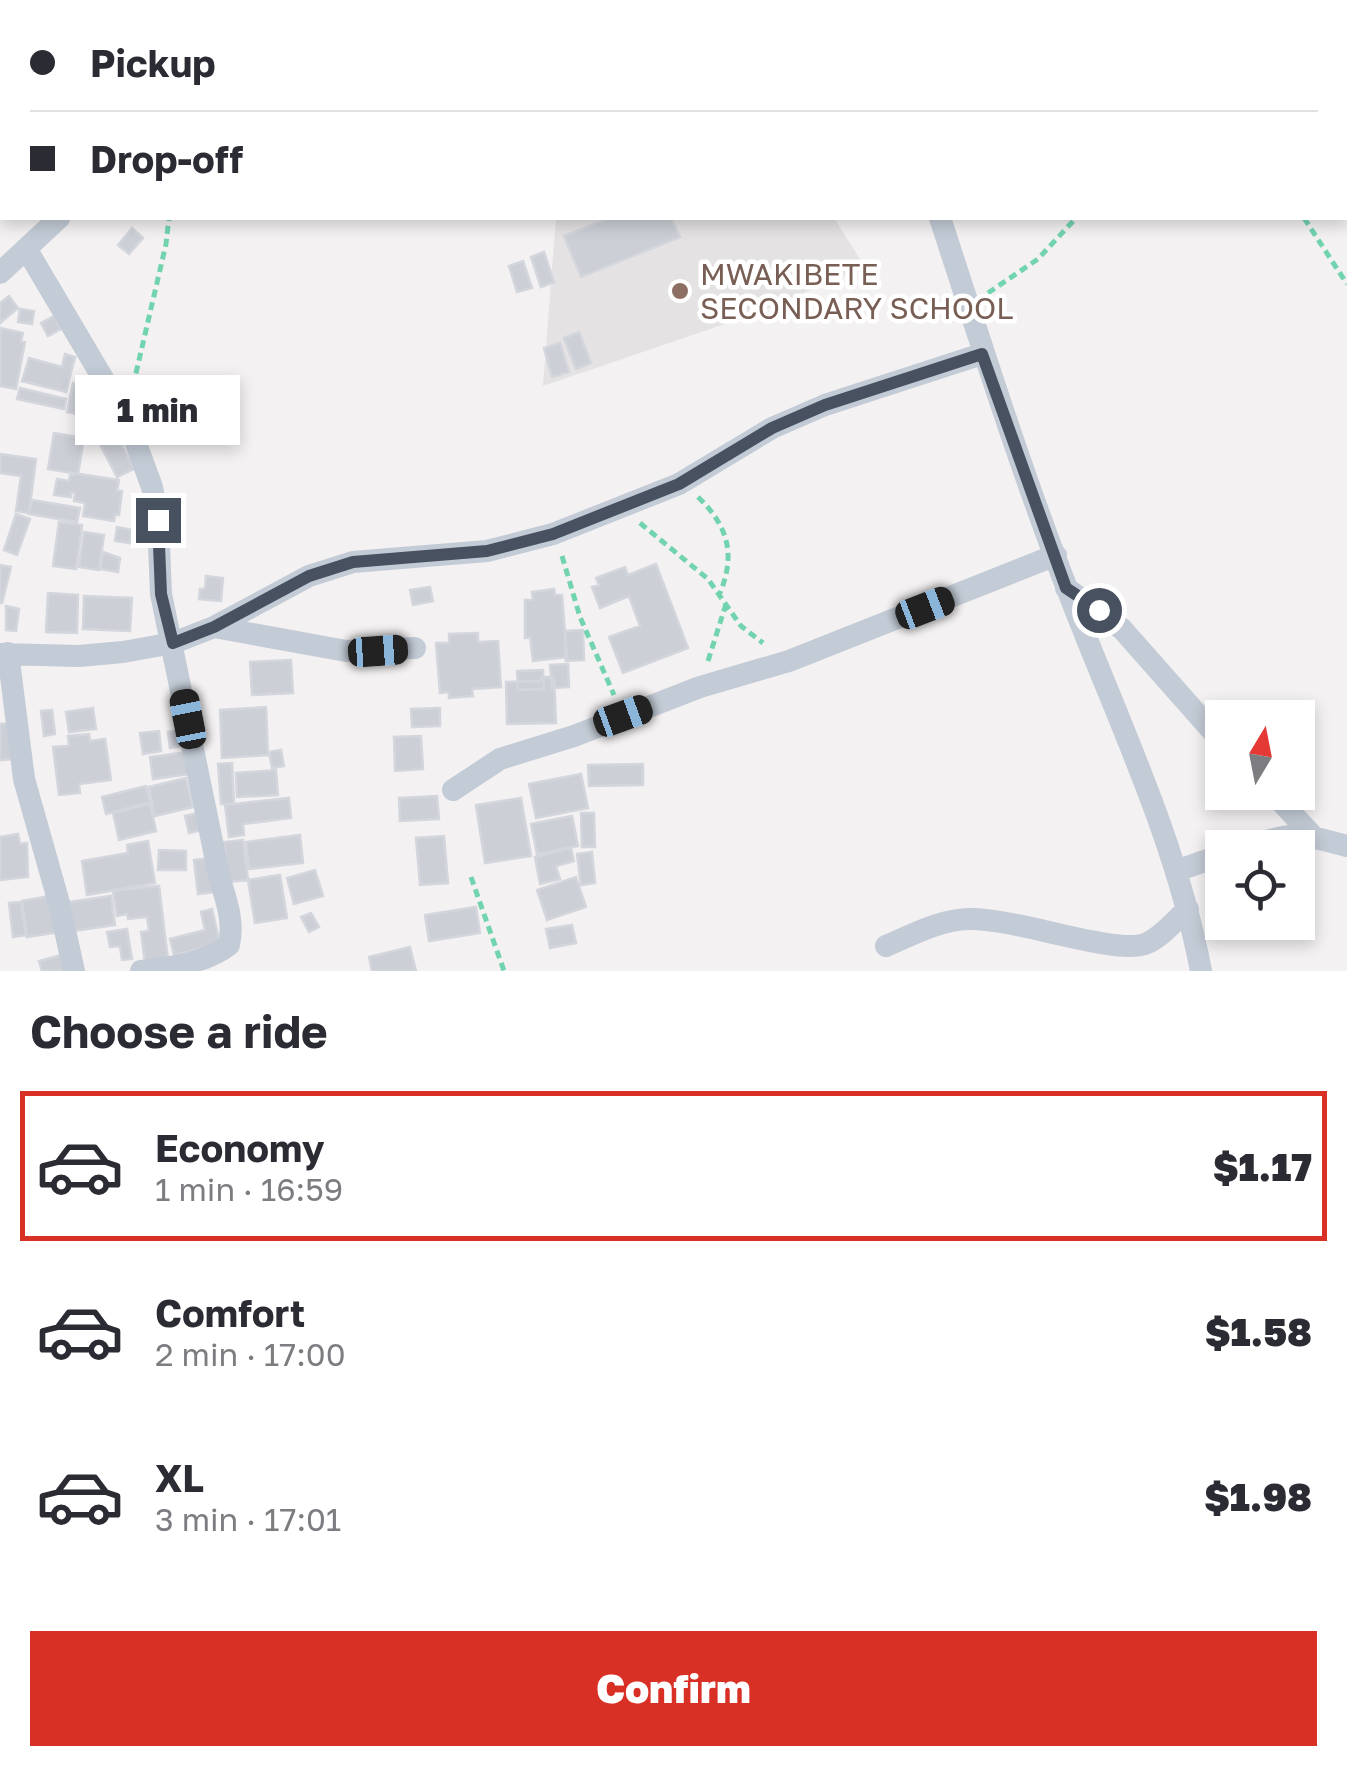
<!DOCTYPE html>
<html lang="en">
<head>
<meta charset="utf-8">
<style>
  :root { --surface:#fff; --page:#f2f2f3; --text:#2b2b33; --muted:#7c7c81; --line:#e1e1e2; --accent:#d93025 }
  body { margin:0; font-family:"Golos Text",sans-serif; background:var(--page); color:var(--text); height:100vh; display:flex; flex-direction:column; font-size:38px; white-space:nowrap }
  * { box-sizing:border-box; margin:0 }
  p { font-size:32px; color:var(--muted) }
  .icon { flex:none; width:55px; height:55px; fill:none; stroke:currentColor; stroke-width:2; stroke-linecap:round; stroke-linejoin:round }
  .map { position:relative; height:971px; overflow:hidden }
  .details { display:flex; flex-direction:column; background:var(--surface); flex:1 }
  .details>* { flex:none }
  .guide { position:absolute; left:0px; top:0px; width:1348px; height:220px; box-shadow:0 5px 15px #0003; display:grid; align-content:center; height:220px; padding:0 30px; background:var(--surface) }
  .needle { width:65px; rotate:10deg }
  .fabs { position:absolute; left:1205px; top:700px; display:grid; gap:20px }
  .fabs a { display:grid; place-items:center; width:110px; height:110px; border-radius:0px; background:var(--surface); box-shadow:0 5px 15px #0003; font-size:50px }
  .end { position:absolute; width:45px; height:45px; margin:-22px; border:12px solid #475160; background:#fff; box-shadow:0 0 0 5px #fff }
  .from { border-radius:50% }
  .bubble { position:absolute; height:70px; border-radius:0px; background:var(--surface); box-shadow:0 5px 15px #0003; font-size:32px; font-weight:800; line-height:70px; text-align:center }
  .car { position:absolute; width:30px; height:60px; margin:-30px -15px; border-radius:12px; box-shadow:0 0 8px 2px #0007; background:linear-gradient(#222 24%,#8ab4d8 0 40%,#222 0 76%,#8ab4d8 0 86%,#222 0) }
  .guide b { display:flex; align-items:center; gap:35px; height:95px; font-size:38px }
  .guide b+b { border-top:2px solid var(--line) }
  .guide i { width:25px; height:25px; background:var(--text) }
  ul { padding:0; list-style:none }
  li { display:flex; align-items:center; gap:30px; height:150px; margin:0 20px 15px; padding:0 10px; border:5px solid transparent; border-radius:0px }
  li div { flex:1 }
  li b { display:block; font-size:38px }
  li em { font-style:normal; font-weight:800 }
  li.active { border-color:var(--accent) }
  li>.icon { width:90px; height:90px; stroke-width:1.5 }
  h2 { padding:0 30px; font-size:45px; line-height:120px }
  .action { display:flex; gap:20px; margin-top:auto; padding:20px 30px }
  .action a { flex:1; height:115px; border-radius:0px; background:var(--accent); color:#fff; font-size:40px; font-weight:800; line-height:115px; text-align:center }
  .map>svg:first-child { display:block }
</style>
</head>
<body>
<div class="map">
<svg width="1347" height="971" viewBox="0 0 1347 971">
  <rect width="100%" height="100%" fill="#f3f1f1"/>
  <path fill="#e4e2e2" d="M 556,218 L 834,218 L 865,267 L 754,314 L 543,386 Z"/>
  <path fill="#cccfd6" stroke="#d4d6dd" stroke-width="2.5" d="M 581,0 L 686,0 L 575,2 Z
    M 610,218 L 671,218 L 680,237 L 581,277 L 564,236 Z
    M 132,228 L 143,238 L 129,254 L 118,245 Z
    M 544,252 L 554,282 L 541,287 L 531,257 Z
    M 523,261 L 532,288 L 517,292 L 509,266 Z
    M 9,296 L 18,308 L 0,323 L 0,303 Z
    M 20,309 L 34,311 L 32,324 L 18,322 Z
    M 54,316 L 61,329 L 48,336 L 41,323 Z
    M 0,328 L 23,333 L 21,341 L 25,342 L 16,389 L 0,386 Z
    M 579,332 L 591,363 L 576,369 L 564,338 Z
    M 560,343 L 569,372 L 552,377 L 544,348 Z
    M 65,354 L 75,357 L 66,392 L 22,381 L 29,358 L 62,367 Z
    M 73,383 L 91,387 L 85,416 L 67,412 Z
    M 20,388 L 66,399 L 64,409 L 17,399 Z
    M 108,418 L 134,469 L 117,477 L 91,427 Z
    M 54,433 L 84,438 L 78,474 L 48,469 Z
    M 0,454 L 36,459 L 29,513 L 16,511 L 21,476 L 0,473 Z
    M 79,474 L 119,480 L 117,491 L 122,491 L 119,515 L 115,514 L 114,521 L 83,516 L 85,503 L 74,501 L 75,493 L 71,492 L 71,497 L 54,495 L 57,479 L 69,481 L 70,475 Z
    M 32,500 L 80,508 L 77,522 L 29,514 Z
    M 16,514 L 30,519 L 17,555 L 4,550 Z
    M 59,522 L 82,525 L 76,569 L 53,566 Z
    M 117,527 L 132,530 L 130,543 L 115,541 Z
    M 84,532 L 104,535 L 99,570 L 79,567 Z
    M 103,552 L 120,558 L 118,572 L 100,569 Z
    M 656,564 L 688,648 L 623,673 L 609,637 L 640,626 L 629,596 L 600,608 L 592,587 L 599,585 L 596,578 L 625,567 L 628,575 Z
    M 0,565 L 11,567 L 2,603 L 0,603 Z
    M 206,576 L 223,578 L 221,601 L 199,599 L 200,589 L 205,589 Z
    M 430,587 L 433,601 L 413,605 L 410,590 Z
    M 554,589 L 555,595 L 562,595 L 567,657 L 533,661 L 530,637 L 525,638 L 525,600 L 533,600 L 532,592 Z
    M 48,593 L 78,595 L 77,633 L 46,632 Z
    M 84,596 L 132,598 L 130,631 L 83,629 Z
    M 6,606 L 19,609 L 16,631 L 6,630 Z
    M 583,630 L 584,660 L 566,661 L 565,631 Z
    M 478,633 L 478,642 L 498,641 L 501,687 L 472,689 L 473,696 L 449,698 L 449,692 L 440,693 L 436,643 L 449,643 L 449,634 Z
    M 291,660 L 293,693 L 252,695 L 250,662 Z
    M 568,664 L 569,687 L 552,688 L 550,665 Z
    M 543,670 L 544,689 L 518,690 L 517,671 Z
    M 541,677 L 554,677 L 556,723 L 507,724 L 506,682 L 542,681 Z
    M 266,707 L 268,755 L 222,758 L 220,710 Z
    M 93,708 L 96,729 L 69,732 L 66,712 Z
    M 440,708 L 440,726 L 412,727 L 411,709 Z
    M 52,710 L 55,734 L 44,736 L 41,711 Z
    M 11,723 L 15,759 L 0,760 L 0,724 Z
    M 181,730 L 183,746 L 170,748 L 168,732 Z
    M 159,731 L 161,751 L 143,754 L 140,733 Z
    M 89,734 L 90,741 L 105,739 L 111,780 L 79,784 L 80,793 L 59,795 L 53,747 L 69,746 L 68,736 Z
    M 421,736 L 423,769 L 395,771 L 394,737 Z
    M 281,750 L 284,766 L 272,768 L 269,752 Z
    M 188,752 L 190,774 L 153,779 L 150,757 Z
    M 232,763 L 234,804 L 221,804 L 218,764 Z
    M 643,764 L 643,785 L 589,786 L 588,765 Z
    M 276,770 L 278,795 L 237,797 L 236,773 Z
    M 581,774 L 588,808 L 536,818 L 529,784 Z
    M 186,778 L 193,807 L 155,816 L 149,787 Z
    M 146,786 L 150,802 L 106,814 L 102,797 Z
    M 437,796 L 439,819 L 400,821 L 399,798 Z
    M 289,798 L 291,818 L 243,824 L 244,835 L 229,837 L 225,805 Z
    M 521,798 L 531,856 L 485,863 L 476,805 Z
    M 150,804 L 156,831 L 119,840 L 113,813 Z
    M 198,813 L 202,830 L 189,833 L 185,816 Z
    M 581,813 L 594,813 L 595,847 L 582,847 Z
    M 572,816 L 578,846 L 537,854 L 531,824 Z
    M 18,834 L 20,844 L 27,843 L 28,877 L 0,880 L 0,837 Z
    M 300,835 L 303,863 L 249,869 L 246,842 Z
    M 444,836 L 448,883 L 420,885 L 416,838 Z
    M 243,840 L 248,880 L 229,882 L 224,842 Z
    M 148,841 L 155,883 L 87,895 L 82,861 L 128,853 L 127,845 Z
    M 571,848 L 574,861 L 556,866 L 560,879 L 540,884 L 535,857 Z
    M 159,850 L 186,851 L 186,870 L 158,870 Z
    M 592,852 L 595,883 L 581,885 L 577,854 Z
    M 211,858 L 215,892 L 198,894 L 194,860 Z
    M 315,870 L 323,896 L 294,904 L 287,878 Z
    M 280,875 L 287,918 L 255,923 L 248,880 Z
    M 576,877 L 586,907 L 547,920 L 537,890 Z
    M 159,886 L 168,960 L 145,963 L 141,932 L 149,931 L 147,917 L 128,919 L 127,914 L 117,916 L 113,891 Z
    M 55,895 L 60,932 L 27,937 L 22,901 Z
    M 111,896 L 115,925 L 73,931 L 69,902 Z
    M 21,902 L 26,935 L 13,937 L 9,903 Z
    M 476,907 L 480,933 L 429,941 L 425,915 Z
    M 212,909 L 220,944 L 174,955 L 170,939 L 205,930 L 201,912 Z
    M 311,913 L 319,927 L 309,932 L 301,917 Z
    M 572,925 L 576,943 L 550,948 L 546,929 Z
    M 127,929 L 132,959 L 122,960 L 120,946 L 110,947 L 107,932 Z
    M 410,947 L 416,971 L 372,971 L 369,957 Z
    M 68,953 L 69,971 L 42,971 L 39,961 Z"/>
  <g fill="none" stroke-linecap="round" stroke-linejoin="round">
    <path stroke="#72d4af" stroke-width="5" stroke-dasharray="8 5" stroke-linecap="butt" d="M 1210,2 L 1210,0
      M 1304,218 L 1347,284
      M 988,293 L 1038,259 L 1076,218
      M 133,386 L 166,244 L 169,218
      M 698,497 C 728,526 736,554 720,593
      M 640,523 L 708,579 L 741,626 L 763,643
      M 562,556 L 580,617 L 614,695
      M 708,661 L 726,604
      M 471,877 L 504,971"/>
    <path stroke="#c3cbd6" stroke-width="22" d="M 876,0 L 876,2
      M 135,2 L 136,0
      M 414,2 L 417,0
      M 1034,2 L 1041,0
      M 0,4 L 2,4
      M 940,218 C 981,343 1020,468 1068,591 C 1116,717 1176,838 1201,971
      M 27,250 L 127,419 L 152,487 L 158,520 L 161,594 L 220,880 C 227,902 234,922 229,945 C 204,964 171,967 141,971
      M 0,273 L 59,218
      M 1066,588 L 1122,629 L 1222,742
      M 214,627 L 346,651 L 415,648
      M 8,653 L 24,779 L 59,903 L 74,971
      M 0,654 L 79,656 L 123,652 L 173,643 L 214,627 L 309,576 L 353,562 L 487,551 L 553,534 L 679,484 L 772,428 L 825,405 L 982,354
      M 453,790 L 500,759 L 574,736 L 700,687 L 789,661 L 1056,555
      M 1272,792 L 1311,834
      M 1245,848 C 1295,831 1298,833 1347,846
      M 1176,871 L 1222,855
      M 886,946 C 912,935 939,920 968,919 C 1012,917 1114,955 1145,944 C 1161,938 1175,920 1188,909"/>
  </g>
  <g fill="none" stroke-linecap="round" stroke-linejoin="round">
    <path stroke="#475160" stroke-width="12" d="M 158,520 L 161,594 L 173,643 L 214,627 L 309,576 L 353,562 L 487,551 L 553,534 L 679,484 L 772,428 L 825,405 L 982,354 L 1066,588 L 1099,610"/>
  </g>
  <circle fill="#8d6e63" stroke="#fff" stroke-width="4" cx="680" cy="291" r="10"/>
  <g text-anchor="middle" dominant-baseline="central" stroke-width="9" stroke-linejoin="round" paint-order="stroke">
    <g font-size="30" fill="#785e54" stroke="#fff" text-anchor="start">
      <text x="700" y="274">MWAKIBETE<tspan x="700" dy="34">SECONDARY SCHOOL</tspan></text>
    </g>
  </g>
</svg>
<div class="fabs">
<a><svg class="needle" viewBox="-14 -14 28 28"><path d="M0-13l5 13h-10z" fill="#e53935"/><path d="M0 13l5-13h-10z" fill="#7c7c81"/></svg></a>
<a><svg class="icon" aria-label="locate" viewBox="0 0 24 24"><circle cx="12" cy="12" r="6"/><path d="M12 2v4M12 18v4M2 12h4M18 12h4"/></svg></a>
</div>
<i class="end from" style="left:1099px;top:610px"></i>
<i class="end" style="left:158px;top:520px"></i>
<div class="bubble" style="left:75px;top:375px;width:165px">1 min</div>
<i class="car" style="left:925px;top:608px;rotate:69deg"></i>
<i class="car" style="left:378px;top:651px;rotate:86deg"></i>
<i class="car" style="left:623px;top:716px;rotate:70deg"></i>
<i class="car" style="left:188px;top:719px;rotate:349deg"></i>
<div class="guide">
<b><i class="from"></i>Pickup</b>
<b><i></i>Drop-off</b>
</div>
</div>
<section class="details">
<h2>Choose a ride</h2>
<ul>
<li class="active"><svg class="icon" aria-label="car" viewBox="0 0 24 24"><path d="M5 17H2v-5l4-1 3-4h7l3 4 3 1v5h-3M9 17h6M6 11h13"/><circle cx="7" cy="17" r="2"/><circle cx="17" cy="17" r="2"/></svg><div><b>Economy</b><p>1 min · 16:59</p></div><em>$1.17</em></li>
<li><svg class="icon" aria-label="car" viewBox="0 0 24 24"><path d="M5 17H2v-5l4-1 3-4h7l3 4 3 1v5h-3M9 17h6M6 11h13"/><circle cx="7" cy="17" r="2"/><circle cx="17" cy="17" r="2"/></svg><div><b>Comfort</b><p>2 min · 17:00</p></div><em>$1.58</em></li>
<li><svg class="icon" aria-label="car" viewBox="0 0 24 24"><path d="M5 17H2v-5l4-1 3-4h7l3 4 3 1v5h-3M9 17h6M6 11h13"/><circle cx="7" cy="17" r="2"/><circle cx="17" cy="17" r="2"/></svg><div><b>XL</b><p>3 min · 17:01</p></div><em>$1.98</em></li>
</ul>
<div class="action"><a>Confirm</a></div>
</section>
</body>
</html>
